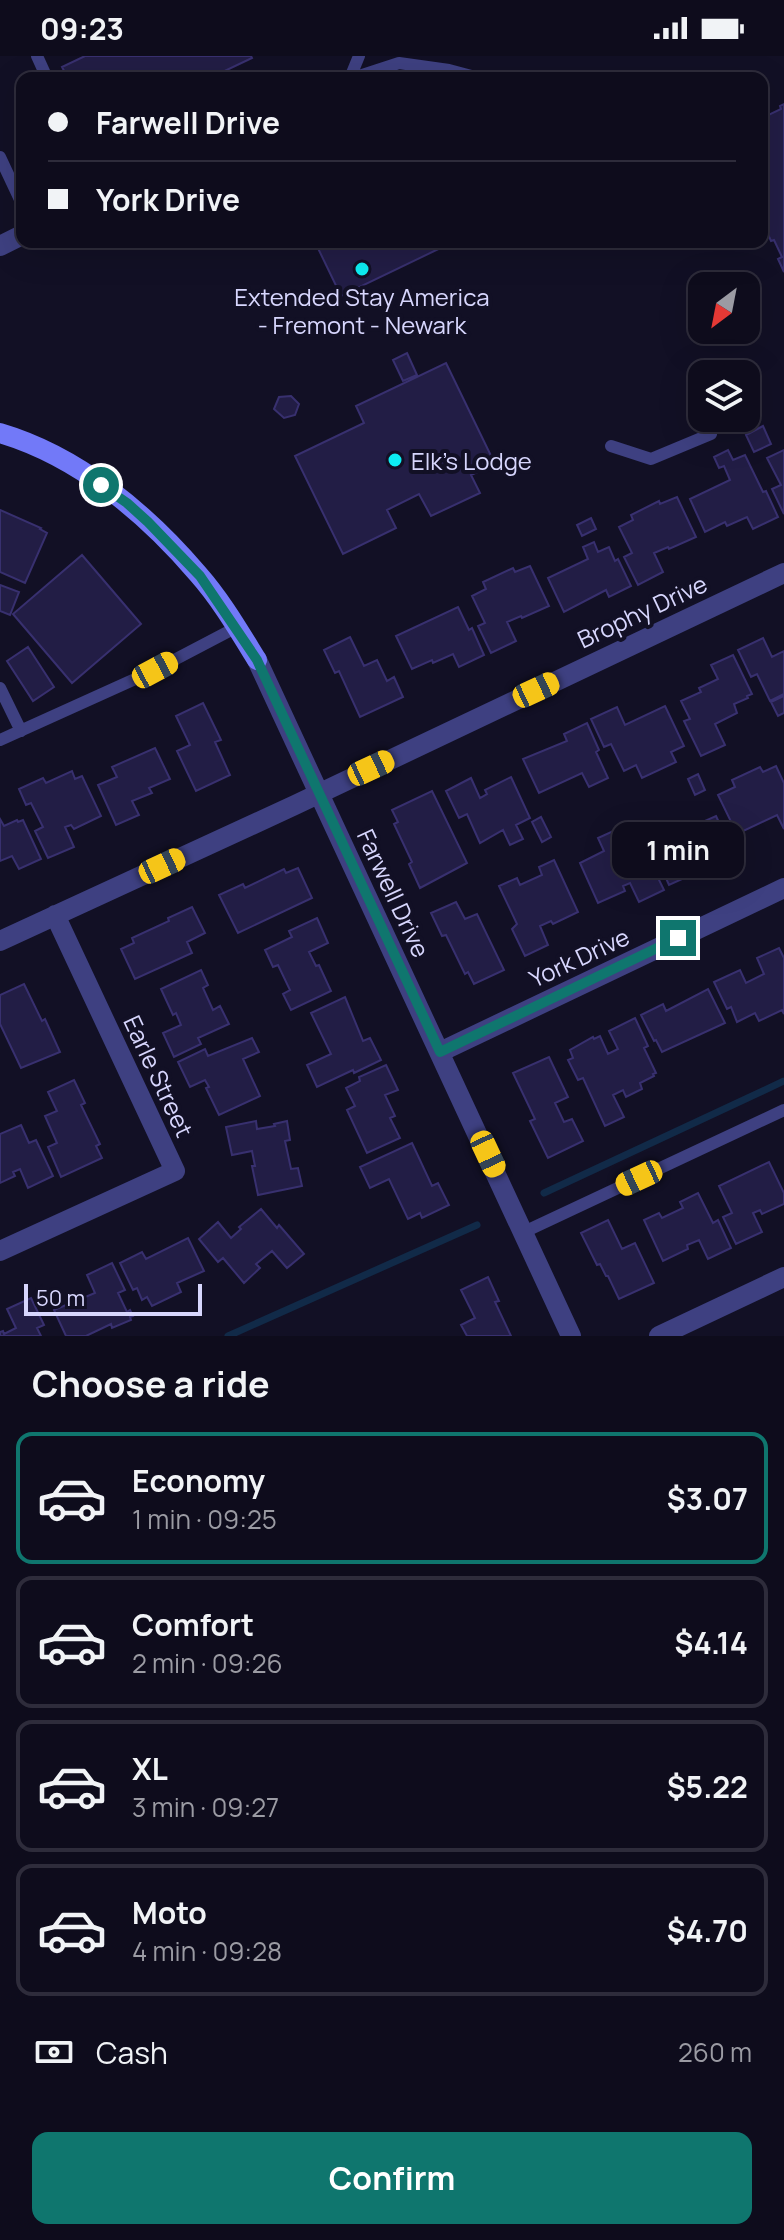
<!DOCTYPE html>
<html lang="en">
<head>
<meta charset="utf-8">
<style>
  :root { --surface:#0e0c1c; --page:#1c1a29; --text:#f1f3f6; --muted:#9b9ba3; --line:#2e2c3b; --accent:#0f766e }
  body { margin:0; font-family:Manrope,sans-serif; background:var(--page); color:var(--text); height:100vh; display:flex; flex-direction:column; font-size:30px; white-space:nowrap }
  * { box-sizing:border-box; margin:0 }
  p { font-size:26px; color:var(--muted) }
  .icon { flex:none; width:44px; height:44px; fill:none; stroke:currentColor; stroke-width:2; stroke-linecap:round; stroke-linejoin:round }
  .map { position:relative; height:1280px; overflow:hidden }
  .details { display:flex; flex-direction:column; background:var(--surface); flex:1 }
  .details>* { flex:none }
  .hud { position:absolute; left:16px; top:16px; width:752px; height:176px; border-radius:16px; box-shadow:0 8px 32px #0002,0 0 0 2px var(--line); display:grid; align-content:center; height:176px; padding:0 32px; background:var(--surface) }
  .needle { width:52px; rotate:212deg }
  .controls { position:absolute; left:688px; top:216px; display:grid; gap:16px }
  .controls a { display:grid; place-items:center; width:72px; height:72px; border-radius:16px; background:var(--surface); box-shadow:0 8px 32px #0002,0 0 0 2px var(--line); font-size:40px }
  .scale { position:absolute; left:24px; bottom:20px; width:178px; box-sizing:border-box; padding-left:8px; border:4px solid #d7d6fd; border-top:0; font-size:22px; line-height:28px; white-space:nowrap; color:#d7d6fd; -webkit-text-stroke:6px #121025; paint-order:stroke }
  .end { position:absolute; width:36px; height:36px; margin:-18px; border:10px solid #0f766e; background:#fff; box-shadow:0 0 0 4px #fff }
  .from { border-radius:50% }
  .bubble { position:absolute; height:56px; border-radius:16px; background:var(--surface); box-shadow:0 8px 32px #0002,0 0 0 2px var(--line); font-size:26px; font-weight:700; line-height:56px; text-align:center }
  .car { position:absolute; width:24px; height:48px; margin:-24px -12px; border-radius:10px; box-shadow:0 0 6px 2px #0007; background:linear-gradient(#f5c518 24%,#345 0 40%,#f5c518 0 76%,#345 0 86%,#f5c518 0) }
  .hud b { display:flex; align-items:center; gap:28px; height:76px; font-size:30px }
  .hud b+b { border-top:2px solid var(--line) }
  .hud i { width:20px; height:20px; background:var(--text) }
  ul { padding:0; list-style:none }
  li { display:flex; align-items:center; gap:24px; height:132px; margin:0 16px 12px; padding:0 16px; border:4px solid var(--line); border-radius:16px }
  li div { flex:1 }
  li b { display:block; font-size:30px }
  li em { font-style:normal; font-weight:700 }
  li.selected { border-color:var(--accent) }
  li>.icon { width:72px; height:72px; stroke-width:1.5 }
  h2 { padding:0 32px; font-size:36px; line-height:96px }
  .pay { display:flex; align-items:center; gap:20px; height:88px; padding:0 32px; font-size:30px }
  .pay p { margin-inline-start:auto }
  .action { display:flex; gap:16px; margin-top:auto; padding:16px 32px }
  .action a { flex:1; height:92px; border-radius:16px; background:var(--accent); color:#fff; font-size:32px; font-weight:700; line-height:92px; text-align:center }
  .status { display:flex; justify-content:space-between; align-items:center; height:56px; padding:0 40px; background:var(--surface); direction:ltr }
  .status svg { height:22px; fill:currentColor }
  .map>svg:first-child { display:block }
</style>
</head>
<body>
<div class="status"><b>09:23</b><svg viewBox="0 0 49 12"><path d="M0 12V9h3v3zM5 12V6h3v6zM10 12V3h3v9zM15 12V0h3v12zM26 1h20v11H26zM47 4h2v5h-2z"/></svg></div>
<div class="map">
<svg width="784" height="1280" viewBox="0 0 784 1280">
  <rect width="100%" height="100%" fill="#121025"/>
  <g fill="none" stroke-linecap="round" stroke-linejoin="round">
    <path stroke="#112a48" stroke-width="7" d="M 544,1137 L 784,1025
      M 228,1280 L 477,1169"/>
  </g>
  <path fill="#221d45" stroke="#38306f" stroke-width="2" d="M 85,0 L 251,0 L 252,2 L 210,22 L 68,22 L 62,11 Z
    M 784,48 L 784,216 L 778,203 L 782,201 L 774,184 L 771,185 L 762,165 L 765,163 L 762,157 L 762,62 L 781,53 L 780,50 Z
    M 315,186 L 453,186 L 341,240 Z
    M 407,297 L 417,319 L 403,325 L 393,304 Z
    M 446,307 L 495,408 L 471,419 L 480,437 L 431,460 L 419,438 L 387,454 L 396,472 L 343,498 L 295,400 L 364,367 L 356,350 Z
    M 291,340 L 299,348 L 295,359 L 284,362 L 274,353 L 279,341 Z
    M 763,370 L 771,388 L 754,396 L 746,379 Z
    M 728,394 L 733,404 L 745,399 L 763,436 L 766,435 L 778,461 L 753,473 L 747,461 L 727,470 L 725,466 L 705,476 L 690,443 L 730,424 L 724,410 L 719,412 L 714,401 Z
    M 784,394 L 784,458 L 772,433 L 781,429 L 767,402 Z
    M 677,441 L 696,481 L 669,493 L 668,491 L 654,497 L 663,516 L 638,529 L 624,501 L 632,497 L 619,471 L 633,464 L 631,459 L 659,445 L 660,448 Z
    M 0,454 L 41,472 L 40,473 L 47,477 L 25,527 L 0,516 Z
    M 591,462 L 596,473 L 582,480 L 577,469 Z
    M 594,486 L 598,496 L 609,491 L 615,505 L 618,503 L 631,530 L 609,541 L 606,534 L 564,556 L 548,522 L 588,503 L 583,491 Z
    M 82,499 L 141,568 L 72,627 L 13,558 Z
    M 530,510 L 549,550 L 522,562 L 521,560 L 507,566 L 516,585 L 491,597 L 478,570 L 485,567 L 472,540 L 486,533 L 483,526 L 513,512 L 515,516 Z
    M 0,529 L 19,536 L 10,559 L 0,555 Z
    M 458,551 L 469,574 L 472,572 L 484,599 L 459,611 L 453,598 L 433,607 L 432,604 L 412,613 L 396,580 Z
    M 350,581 L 364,610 L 377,604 L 387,625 L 394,621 L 403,641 L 360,661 L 339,615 L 335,617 L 324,594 Z
    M 763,582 L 772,601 L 784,595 L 784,638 L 770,645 L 757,618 L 751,621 L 738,594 Z
    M 28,591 L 54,631 L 33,645 L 7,605 Z
    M 733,599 L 752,638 L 747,640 L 748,642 L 734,648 L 737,657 L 715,668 L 725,689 L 701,700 L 684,665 L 690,663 L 681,645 L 701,636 L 699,632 L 718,623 L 711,609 Z
    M 784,640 L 784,657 L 778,660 L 771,646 Z
    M 203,647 L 221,684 L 215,686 L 230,719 L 196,735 L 177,695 L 190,689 L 176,660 Z
    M 665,650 L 684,690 L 671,696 L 676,706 L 642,722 L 636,709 L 624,715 L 611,688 L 604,691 L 591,663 L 617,651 L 625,669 Z
    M 587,667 L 599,694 L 596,696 L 608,722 L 589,731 L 582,717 L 539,737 L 523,703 L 567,685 L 564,678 Z
    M 155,692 L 170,723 L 149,732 L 152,737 L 132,745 L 139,759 L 116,769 L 98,729 L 117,721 L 112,711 Z
    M 776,710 L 784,727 L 784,773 L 777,759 L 737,778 L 718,739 L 735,731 L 732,724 L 760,711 L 763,716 Z
    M 72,715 L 75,723 L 82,720 L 101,760 L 74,773 L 71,769 L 65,771 L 74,791 L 48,802 L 35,775 L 43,771 L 31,747 L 26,749 L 19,733 L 43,722 L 46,727 Z
    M 698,718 L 705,734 L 695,739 L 688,723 Z
    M 511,721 L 530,762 L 516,769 L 523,783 L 510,789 L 503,774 L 480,787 L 467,758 L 459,762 L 446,735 L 471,722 L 480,742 L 487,738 L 485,734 Z
    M 432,735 L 467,807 L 420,832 L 409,808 L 412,806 L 394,768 L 398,766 L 392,754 Z
    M 716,760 L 731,792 L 688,813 L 691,819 L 669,829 L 657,802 L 660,801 L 648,782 L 675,769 L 678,777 Z
    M 541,761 L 551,781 L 542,786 L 532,766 Z
    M 0,763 L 4,770 L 17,764 L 18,766 L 23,764 L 41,803 L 19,813 L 12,800 L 0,805 Z
    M 631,767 L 664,834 L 639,846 L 630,827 L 623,830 L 625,835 L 598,847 L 580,807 L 604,795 L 598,782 Z
    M 554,804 L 578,856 L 553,868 L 551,865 L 540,870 L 548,889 L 525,900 L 512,873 L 517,868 L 499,830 L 517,822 L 520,829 L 542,819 L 539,811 Z
    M 298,812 L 312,842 L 238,877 L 219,839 L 243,828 L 245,832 L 284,813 L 286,817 Z
    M 456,846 L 465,863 L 477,858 L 504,914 L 474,928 L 468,916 L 465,918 L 446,879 L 442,880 L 431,857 Z
    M 192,851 L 205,877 L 187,886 L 192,897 L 135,923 L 121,893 L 134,887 L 132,882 L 169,865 L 168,862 Z
    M 317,862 L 328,887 L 309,896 L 316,910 L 319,909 L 331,935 L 291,954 L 283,938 L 290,934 L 278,909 L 273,911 L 265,894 L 292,881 L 289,875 Z
    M 779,892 L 784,902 L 784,958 L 782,954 L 759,965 L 755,957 L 737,966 L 731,951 L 727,953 L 714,926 L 740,914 L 746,927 L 764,918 L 757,902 Z
    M 201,914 L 208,929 L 203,932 L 213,954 L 220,950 L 229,968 L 198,982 L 201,988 L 174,1001 L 163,977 L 181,969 L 176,957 L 173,959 L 161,933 Z
    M 24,928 L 42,965 L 45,963 L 60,996 L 21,1012 L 0,968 L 0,939 Z
    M 708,933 L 725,967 L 662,996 L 656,984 L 654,985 L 641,959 L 663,948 L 666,955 Z
    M 345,941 L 363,985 L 370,982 L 381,1004 L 354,1017 L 353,1014 L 317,1031 L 307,1009 L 331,998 L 311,957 Z
    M 635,962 L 648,990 L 644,992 L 656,1017 L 653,1018 L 654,1020 L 640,1027 L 642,1033 L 626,1041 L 623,1034 L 613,1039 L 624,1061 L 605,1070 L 583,1022 L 578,1024 L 568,1004 L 573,1002 L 570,994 L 593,981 L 594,983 L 600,980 L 608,998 L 618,993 L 609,975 Z
    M 252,982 L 259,996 L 243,1003 L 260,1040 L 219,1059 L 206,1032 L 209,1031 L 205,1024 L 190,1031 L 178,1006 L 205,993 L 208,1000 Z
    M 549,1001 L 568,1041 L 555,1047 L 564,1066 L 572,1063 L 583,1085 L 548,1102 L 530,1065 L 535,1063 L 513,1017 Z
    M 386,1009 L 398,1034 L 385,1039 L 395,1060 L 390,1062 L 400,1082 L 367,1097 L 347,1054 L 355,1050 L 346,1032 L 360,1025 L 359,1021 Z
    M 74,1024 L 85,1047 L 81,1049 L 100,1088 L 96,1090 L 102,1102 L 61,1121 L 48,1091 L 57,1087 L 45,1060 L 57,1055 L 48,1036 Z
    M 256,1065 L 257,1073 L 275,1070 L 274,1068 L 287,1065 L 290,1084 L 285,1085 L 291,1113 L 298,1112 L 302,1130 L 258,1139 L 252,1110 L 255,1110 L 252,1095 L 232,1099 L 226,1071 Z
    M 21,1069 L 29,1087 L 36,1084 L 53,1120 L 28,1132 L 20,1113 L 13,1116 L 15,1120 L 0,1127 L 0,1078 Z
    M 412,1087 L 432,1130 L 438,1127 L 449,1149 L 422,1162 L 420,1157 L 408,1163 L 389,1123 L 370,1132 L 360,1111 Z
    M 769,1106 L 784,1137 L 784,1148 L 762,1158 L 760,1154 L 753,1157 L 762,1176 L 736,1188 L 723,1161 L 732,1157 L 719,1130 Z
    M 698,1137 L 713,1167 L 718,1164 L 731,1192 L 708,1203 L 699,1184 L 687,1189 L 688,1193 L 663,1205 L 644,1164 L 659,1157 L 662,1162 L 683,1152 L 680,1146 Z
    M 261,1153 L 277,1172 L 279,1169 L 304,1198 L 287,1212 L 272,1195 L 256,1208 L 260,1212 L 244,1227 L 223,1202 L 218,1206 L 199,1183 L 218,1166 L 231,1182 L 241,1173 L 239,1171 Z
    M 608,1164 L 622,1193 L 635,1187 L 654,1227 L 619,1243 L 608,1220 L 606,1220 L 600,1208 L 597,1209 L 581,1177 Z
    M 188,1182 L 204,1215 L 177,1227 L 181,1236 L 152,1250 L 147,1241 L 142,1244 L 137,1232 L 133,1234 L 120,1207 L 142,1196 L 146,1203 Z
    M 112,1207 L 125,1234 L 118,1237 L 127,1256 L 130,1254 L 133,1260 L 130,1261 L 131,1264 L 112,1272 L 111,1268 L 86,1280 L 66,1280 L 54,1254 L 95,1237 L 87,1219 Z
    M 488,1221 L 499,1245 L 495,1246 L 511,1280 L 467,1280 L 461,1269 L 475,1262 L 461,1234 Z
    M 31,1242 L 44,1269 L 37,1272 L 41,1280 L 0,1280 L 0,1276 L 3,1275 L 4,1278 L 16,1272 L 7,1253 Z"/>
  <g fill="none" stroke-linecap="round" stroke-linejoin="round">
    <path stroke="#3e4081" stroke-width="12" d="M 37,0 L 47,22
      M 234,22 L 242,22
      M 350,22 L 359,0
      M 353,22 L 399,7 L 449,14 L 479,22
      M 0,101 L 22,148
      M 611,390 L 651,403 L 711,378
      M 0,632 L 21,675
      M 0,684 L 155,614 L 237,571
      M 524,1176 L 784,1054"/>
    <path stroke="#3e4081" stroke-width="20" d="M 0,190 L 22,179
      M 257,604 L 571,1280
      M 0,885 L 295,749 L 784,517
      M 440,996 L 784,832
      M 0,1195 L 175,1115 L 55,859
      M 659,1280 L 784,1221"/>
    <path stroke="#7279f8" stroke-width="20" d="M 0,377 C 78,400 146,457 198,518 C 221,544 239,575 257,604"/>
  </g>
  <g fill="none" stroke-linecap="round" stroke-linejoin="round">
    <path stroke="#0f766e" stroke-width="10" d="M 101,429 L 127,447 L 148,466 L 200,520 L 257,604 L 440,996 L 678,882"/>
  </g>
  <g fill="#0dedf2" stroke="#121025" stroke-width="3">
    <circle cx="362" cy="213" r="8"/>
    <circle cx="395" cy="404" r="8"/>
  </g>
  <g text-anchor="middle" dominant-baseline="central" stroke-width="8" stroke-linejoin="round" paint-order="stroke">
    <g font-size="24" fill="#d7d6fd" stroke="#121025">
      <text x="362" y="240">Extended Stay America<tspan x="362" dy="28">- Fremont - Newark</tspan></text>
      <text x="411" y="404" text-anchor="start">Elk's Lodge</text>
    </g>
    <g font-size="24" fill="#d7d6fd" stroke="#121025">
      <text transform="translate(642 555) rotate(-25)">Brophy Drive</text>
      <text transform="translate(394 837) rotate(65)">Farwell Drive</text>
      <text transform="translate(579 901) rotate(-25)">York Drive</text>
      <text transform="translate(159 1020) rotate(65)">Earle Street</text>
    </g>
  </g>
</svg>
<div class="controls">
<a><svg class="needle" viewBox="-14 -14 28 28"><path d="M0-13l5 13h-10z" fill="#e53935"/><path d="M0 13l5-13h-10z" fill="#9b9ba3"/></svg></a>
<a><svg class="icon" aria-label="layers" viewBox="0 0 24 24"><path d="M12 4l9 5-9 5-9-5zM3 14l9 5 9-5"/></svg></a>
</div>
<div class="scale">50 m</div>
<i class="end from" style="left:101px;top:429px"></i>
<i class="end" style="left:678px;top:882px"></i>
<div class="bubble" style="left:612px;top:766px;width:132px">1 min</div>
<i class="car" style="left:155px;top:614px;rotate:62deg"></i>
<i class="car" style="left:536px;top:634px;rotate:65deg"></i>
<i class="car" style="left:371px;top:712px;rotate:65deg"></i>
<i class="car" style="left:162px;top:810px;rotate:65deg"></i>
<i class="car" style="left:488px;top:1098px;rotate:155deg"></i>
<i class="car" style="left:639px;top:1122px;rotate:245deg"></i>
<div class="hud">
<b><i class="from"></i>Farwell Drive</b>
<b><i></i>York Drive</b>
</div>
</div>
<section class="details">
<h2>Choose a ride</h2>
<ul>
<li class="selected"><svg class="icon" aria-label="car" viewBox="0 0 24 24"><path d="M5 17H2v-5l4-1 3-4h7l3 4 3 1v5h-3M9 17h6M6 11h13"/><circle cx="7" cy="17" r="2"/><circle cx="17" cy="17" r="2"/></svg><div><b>Economy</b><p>1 min · 09:25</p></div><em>$3.07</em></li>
<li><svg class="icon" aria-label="car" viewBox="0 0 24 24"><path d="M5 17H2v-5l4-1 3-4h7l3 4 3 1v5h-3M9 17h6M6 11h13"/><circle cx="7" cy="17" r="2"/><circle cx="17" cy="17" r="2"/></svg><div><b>Comfort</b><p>2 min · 09:26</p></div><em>$4.14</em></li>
<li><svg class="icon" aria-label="car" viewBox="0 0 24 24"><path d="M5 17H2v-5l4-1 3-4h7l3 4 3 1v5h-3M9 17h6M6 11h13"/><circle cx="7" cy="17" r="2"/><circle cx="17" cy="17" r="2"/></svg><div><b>XL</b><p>3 min · 09:27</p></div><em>$5.22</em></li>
<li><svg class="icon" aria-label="car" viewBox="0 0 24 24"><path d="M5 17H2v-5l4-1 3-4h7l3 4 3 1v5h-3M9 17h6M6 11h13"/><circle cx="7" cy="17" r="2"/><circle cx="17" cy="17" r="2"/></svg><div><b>Moto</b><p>4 min · 09:28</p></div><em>$4.70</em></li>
</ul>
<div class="pay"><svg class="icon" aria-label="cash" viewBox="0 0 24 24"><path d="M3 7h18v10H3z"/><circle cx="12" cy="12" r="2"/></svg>Cash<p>260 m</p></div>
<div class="action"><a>Confirm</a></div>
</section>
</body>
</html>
